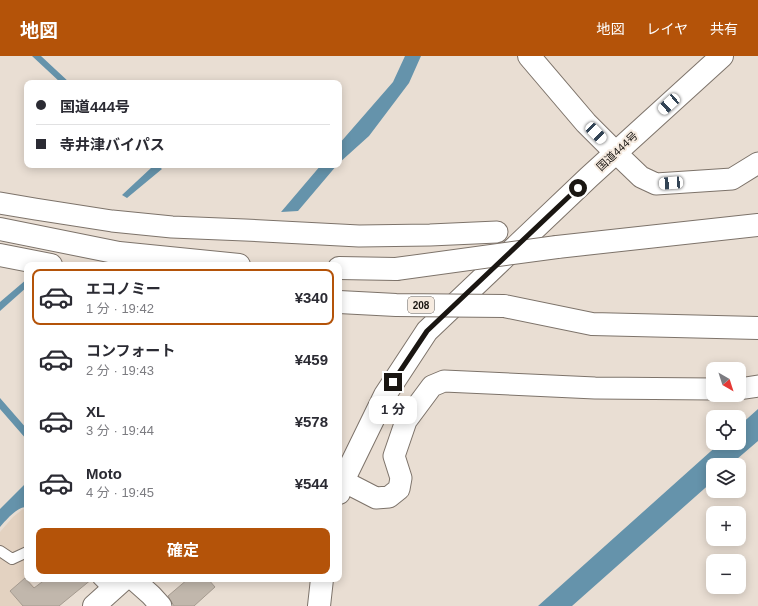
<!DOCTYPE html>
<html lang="ja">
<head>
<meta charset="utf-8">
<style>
  :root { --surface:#fff; --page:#f7f7f7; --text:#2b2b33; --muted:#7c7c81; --line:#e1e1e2; --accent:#b45309 }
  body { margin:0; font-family:Arial,"Noto Sans JP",sans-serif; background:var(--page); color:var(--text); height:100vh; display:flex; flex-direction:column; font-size:15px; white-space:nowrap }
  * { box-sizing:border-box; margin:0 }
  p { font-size:13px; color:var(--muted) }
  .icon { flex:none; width:22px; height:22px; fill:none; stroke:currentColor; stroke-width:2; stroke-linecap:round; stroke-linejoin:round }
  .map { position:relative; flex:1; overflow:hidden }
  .details { position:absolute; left:24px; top:206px; width:318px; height:320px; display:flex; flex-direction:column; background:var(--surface); border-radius:8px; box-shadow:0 2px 10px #0003 }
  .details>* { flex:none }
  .guide { position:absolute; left:24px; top:24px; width:318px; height:88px; border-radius:8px; box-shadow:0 2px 10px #0003; display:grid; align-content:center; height:88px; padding:0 12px; background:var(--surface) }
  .needle { width:26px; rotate:141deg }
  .tools { position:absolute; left:706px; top:306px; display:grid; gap:8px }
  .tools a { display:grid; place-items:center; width:40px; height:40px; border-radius:8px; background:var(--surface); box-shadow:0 2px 10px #0003; font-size:20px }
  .end { position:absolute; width:18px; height:18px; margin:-9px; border:5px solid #1a1612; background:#fff; box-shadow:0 0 0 2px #fff }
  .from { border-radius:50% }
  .bubble { position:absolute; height:28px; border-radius:8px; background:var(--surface); box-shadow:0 2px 10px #0003; font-size:13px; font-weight:700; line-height:28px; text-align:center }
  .car { position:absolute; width:12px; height:24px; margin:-12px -6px; border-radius:5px; box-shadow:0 0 3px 1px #0007; background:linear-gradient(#fff 24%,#345 0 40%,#fff 0 76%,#345 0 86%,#fff 0) }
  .guide b { display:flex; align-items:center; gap:14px; height:38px; font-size:15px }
  .guide b+b { border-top:1px solid var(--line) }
  .guide i { width:10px; height:10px; background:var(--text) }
  ul { padding:7px 0 0; list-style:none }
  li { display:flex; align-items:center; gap:12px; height:56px; margin:0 8px 6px; padding:0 4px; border:2px solid transparent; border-radius:8px }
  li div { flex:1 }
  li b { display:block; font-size:15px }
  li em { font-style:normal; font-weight:700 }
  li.selected { border-color:var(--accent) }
  li>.icon { width:36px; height:36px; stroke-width:1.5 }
  .cta { display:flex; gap:8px; margin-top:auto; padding:8px 12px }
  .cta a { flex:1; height:46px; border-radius:8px; background:var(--accent); color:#fff; font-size:16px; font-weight:700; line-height:46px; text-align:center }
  header { display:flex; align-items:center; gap:24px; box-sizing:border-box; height:56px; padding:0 20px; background:var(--accent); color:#fff }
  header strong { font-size:19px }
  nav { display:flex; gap:22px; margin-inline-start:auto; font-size:14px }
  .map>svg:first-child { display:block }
</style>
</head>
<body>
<header>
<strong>地図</strong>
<nav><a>地図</a><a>レイヤ</a><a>共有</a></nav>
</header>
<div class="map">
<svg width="758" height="550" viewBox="0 0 758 550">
  <rect width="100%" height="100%" fill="#e9ded3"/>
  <path fill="#e3d2c1" d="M 23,453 L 27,454 L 27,523 L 54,550 L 0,550 L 0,476 L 13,461 Z"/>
  <path fill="#6593ab" d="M 32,0 L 41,0 L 70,27 L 61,27 Z
    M 405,0 L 421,0 L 409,27 L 369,80 L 339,107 L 339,88 L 393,26 Z
    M 148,109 L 157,109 L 162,113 L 127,142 L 122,139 L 151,112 Z
    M 321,109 L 337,109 L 298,155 L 281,156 Z
    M 27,223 L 27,231 L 0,255 L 0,246 Z
    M 0,342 L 27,373 L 27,384 L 0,353 Z
    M 758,353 L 758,385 L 730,409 L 713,409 L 713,425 L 572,550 L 538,550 L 720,387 L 739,387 L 739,370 Z
    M 27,426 L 27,451 C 18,450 6,464 0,471 L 0,453 Z"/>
  <path fill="#c1b7ac" stroke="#a59b90" d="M 25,522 L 34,532 L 46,523 L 92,523 L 59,550 L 23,550 L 10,535 Z
    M 188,523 L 208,523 L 215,531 L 194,550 L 174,550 L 168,540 Z"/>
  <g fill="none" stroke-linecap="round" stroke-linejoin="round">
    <g stroke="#7d736a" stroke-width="12">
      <path id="lane" d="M 0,495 L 12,503 L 27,496
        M 98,523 L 110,535"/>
    </g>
    <g stroke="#7d736a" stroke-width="23">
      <path id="street" d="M 616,97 L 641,121 L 656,128 L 732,123 L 758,107
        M 0,147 L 35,153 L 112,165 L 172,171 L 245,174 L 359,180 L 430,179 L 497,176
        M 739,333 L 758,330
        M 339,424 L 343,425 L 376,442 L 389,441 L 399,433 L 401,422 L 394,400 L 406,365 L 432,330 L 444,325 L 595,332 L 713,333
        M 133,523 L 151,539 L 161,550"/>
    </g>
    <g stroke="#7d736a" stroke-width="24">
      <path id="secondary" d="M 529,0 L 586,67 L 616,97
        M 94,550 L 124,523"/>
    </g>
    <g stroke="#7d736a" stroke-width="24">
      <path id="highway" d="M 0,173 L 119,197 L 239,209
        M 557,191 L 758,169
        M 0,199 L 51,209
        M 339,212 L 396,213
        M 504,250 L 592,268 L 758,272
        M 339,437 L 343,425 L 385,339 L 427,275 L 589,121 L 722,0
        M 319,550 L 322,523"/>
    </g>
    <use href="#lane" stroke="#fff" stroke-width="10"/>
    <use href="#street" stroke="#fff" stroke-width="21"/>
    <use href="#secondary" stroke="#fff" stroke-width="22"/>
    <use href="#highway" stroke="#fff" stroke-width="22"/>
    <g stroke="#7d736a" stroke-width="24" stroke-linecap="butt">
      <path id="highway-bridge" d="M 396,213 L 557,191
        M 339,246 L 396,249 L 504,250"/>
    </g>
    <use href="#highway-bridge" stroke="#fff" stroke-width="22"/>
  </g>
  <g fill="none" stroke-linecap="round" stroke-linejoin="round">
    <path stroke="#1a1612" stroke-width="5" d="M 393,326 L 427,275 L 578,132"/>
  </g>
  <g text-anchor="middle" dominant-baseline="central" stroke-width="4" stroke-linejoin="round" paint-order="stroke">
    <rect fill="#f6ebe0" stroke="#5c5650" stroke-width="1" x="408" y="241" width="26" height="16" rx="3"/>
    <g font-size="10" font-weight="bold" fill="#1a1612">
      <text x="421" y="249">208</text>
    </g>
    <g font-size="11" fill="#1a1612" stroke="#f6ebe0">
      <text transform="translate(617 95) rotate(-43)">国道444号</text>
    </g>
  </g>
</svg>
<div class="tools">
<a><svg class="needle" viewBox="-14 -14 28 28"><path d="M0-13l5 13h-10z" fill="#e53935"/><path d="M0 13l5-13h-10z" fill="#7c7c81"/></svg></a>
<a><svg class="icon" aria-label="locate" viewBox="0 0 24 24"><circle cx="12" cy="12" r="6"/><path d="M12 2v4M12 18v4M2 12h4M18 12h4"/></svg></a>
<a><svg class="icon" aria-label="layers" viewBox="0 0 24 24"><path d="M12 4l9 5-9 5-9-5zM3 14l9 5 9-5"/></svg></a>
<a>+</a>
<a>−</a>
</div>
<i class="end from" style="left:578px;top:132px"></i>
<i class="end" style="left:393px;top:326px"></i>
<div class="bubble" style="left:369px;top:340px;width:48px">1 分</div>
<i class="car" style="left:669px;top:48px;rotate:228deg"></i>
<i class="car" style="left:596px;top:77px;rotate:136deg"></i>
<i class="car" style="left:671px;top:127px;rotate:266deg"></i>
<div class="guide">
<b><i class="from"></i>国道444号</b>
<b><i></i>寺井津バイパス</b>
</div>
<section class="details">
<ul>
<li class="selected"><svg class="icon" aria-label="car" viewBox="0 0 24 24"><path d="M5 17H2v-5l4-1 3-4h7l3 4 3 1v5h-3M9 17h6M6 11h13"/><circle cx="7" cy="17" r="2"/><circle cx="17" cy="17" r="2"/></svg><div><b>エコノミー</b><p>1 分 · 19:42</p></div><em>¥340</em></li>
<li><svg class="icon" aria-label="car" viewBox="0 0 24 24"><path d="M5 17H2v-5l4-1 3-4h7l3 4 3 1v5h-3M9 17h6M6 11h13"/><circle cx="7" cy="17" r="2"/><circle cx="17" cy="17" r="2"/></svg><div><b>コンフォート</b><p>2 分 · 19:43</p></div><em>¥459</em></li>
<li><svg class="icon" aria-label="car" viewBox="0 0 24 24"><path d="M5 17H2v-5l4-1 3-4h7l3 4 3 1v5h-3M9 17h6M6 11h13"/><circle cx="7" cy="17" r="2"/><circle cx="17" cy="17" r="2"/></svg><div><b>XL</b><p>3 分 · 19:44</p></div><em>¥578</em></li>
<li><svg class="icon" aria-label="car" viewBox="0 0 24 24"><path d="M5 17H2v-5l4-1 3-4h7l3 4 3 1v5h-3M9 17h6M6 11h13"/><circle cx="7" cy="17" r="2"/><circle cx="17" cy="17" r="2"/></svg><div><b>Moto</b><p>4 分 · 19:45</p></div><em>¥544</em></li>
</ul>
<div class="cta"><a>確定</a></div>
</section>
</div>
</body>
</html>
